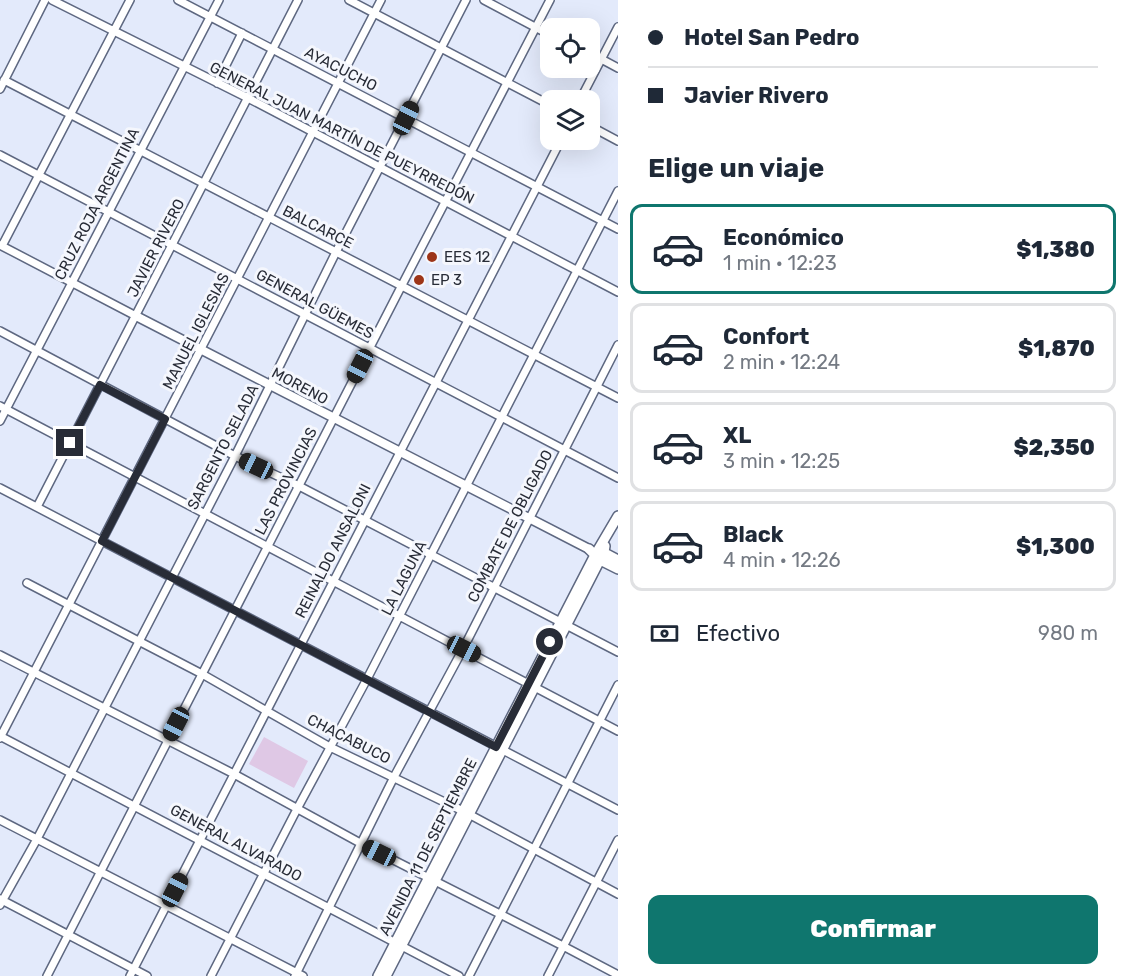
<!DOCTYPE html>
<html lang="es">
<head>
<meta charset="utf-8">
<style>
  :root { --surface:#fff; --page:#f6f6f7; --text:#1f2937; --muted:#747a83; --line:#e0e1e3; --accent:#0f766e }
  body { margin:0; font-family:Rubik,sans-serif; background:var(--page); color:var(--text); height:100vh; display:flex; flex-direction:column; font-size:22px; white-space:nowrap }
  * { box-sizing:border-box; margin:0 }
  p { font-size:20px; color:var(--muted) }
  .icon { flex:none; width:33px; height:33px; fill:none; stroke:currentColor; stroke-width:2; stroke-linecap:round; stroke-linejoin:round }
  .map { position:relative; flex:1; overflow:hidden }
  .sheet { display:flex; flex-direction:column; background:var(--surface); width:510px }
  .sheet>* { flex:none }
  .hud { display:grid; align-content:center; height:132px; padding:0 30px; background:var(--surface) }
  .controls { position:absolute; left:540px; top:18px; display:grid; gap:12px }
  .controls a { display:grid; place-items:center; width:60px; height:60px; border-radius:12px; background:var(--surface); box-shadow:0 6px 24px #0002; font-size:30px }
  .end { position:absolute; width:27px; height:27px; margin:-14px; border:8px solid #282c37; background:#fff; box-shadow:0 0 0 3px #fff }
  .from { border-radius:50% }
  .car { position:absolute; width:18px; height:36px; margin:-18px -9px; border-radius:8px; box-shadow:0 0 4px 2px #0007; background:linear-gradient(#222 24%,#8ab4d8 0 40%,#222 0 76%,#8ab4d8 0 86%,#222 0) }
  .hud b { display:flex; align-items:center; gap:21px; height:57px; font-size:22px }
  .hud b+b { border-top:2px solid var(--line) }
  .hud i { width:15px; height:15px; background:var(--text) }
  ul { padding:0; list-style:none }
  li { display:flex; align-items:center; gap:18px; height:90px; margin:0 12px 9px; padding:0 18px; border:3px solid var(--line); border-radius:12px }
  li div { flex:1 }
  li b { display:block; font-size:22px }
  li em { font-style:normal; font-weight:800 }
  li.current { border-color:var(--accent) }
  li>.icon { width:54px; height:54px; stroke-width:1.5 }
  h2 { padding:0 30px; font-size:27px; line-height:72px }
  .pay { display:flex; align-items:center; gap:15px; height:66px; padding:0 30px; font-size:22px }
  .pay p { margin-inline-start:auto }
  .primary-button { display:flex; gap:12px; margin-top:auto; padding:12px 30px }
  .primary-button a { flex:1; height:69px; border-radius:12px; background:var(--accent); color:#fff; font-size:24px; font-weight:800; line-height:69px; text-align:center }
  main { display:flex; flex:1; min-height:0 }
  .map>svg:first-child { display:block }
</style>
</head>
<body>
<main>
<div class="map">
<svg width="618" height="976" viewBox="0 0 618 976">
  <rect width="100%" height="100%" fill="#e3eafb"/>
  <path fill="#dfc8e5" d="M 264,737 L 308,761 L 294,788 L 249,764 Z"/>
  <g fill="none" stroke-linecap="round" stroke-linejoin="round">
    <g stroke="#5e6881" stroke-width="10">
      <path id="minor" d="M 52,0 L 248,98 L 618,292
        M 178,0 L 618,229
        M 349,0 L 550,105
        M 484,0 L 550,35
        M 590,53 L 618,68
        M 4,80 L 618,398
        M 217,83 L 242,33
        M 0,89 L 45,0
        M 580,100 L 618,27
        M 590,126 L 618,141
        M 0,155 L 618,478
        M 0,245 L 136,316
        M 2,246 L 130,0
        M 0,331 L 235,456 L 299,486 L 618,652
        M 0,406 L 618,731
        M 0,421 L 219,0
        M 0,488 L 618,810
        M 37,507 L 298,0
        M 27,583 L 202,674 L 330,747 L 463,811 L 618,894
        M 0,655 L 234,774 L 362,844 L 563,946 L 618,975
        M 0,736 L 459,976
        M 0,738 L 381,0
        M 0,820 L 303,976
        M 0,899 L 147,976
        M 0,905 L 37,839 L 235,456 L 336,252 L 466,0
        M 47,976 L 402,285 L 550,0
        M 130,976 L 561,140
        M 211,976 L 297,809 L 367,679 L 618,191
        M 295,976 L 394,777 L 463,649 L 618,345
        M 469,976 L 618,685
        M 548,976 L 618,840"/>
    </g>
    <g stroke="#5e6881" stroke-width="11">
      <path id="tertiary" d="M 136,316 L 589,549"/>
    </g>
    <g stroke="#5e6881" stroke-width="12">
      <path id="secondary" d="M 589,549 L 600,560 L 618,569
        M 599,550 L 618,560
        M 378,976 L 595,555 L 618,516
        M 386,976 L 604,552 L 605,546"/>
    </g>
    <use href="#minor" stroke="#fff" stroke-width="7"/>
    <use href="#tertiary" stroke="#fff" stroke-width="8"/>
    <use href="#secondary" stroke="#fff" stroke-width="9"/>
  </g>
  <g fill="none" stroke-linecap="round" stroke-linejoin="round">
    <path stroke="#282c37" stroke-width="8" d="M 70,443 L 100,385 L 165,419 L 102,541 L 496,747 L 550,642"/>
  </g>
  <g fill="#9d3518" stroke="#f5f7fd" stroke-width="2">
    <circle cx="432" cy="257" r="6"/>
    <circle cx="419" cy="280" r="6"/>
  </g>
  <g text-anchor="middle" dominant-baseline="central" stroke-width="6" stroke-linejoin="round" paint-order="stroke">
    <g font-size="15" fill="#282c37" stroke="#f5f7fd">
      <text transform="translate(341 69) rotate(27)">AYACUCHO</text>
      <text transform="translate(342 133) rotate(27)">GENERAL JUAN MARTÍN DE PUEYRREDÓN</text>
      <text transform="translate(97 204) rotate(-63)">CRUZ ROJA ARGENTINA</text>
      <text transform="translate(318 227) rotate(27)">BALCARCE</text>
      <text transform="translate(156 248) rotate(-63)">JAVIER RIVERO</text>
      <text transform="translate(315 304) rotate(28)">GENERAL GÜEMES</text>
      <text transform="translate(196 331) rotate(-63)">MANUEL IGLESIAS</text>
      <text transform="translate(300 386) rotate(28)">MORENO</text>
      <text transform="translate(223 447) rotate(-63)">SARGENTO SELADA</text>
      <text transform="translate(286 481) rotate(-63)">LAS PROVINCIAS</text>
      <text transform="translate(510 526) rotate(-63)">COMBATE DE OBLIGADO</text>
      <text transform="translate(333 551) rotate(-63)">REINALDO ANSALONI</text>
      <text transform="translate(404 578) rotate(-63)">LA LAGUNA</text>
      <text transform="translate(349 739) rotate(27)">CHACABUCO</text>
      <text transform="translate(236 843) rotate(28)">GENERAL ALVARADO</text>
      <text transform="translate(428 847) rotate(-63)">AVENIDA 11 DE SEPTIEMBRE</text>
    </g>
    <g font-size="15" fill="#282c37" stroke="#f5f7fd" text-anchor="start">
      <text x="444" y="257">EES 12</text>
      <text x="431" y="280">EP 3</text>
    </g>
  </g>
</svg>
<div class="controls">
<a><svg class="icon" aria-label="locate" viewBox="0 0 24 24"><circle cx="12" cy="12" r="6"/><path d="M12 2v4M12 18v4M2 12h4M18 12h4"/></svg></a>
<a><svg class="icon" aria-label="layers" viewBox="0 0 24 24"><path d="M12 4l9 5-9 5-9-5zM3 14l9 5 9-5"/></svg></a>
</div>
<i class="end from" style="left:550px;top:642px"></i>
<i class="end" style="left:70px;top:443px"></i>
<i class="car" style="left:406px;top:118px;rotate:26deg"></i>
<i class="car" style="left:360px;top:366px;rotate:207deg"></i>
<i class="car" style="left:256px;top:466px;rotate:295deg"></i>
<i class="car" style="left:464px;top:649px;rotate:117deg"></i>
<i class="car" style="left:176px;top:724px;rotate:207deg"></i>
<i class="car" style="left:379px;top:853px;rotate:296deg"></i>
<i class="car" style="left:175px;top:890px;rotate:27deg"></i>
</div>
<section class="sheet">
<div class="hud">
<b><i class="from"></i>Hotel San Pedro</b>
<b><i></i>Javier Rivero</b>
</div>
<h2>Elige un viaje</h2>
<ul>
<li class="current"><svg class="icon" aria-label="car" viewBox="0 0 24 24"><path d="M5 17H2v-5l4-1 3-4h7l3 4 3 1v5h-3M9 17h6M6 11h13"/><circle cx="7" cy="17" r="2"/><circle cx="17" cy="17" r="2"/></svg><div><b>Económico</b><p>1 min · 12:23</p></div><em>$1,380</em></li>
<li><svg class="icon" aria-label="car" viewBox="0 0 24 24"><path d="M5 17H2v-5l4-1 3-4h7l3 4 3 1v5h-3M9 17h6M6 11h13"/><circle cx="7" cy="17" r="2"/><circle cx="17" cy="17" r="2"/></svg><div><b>Confort</b><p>2 min · 12:24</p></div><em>$1,870</em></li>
<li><svg class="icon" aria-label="car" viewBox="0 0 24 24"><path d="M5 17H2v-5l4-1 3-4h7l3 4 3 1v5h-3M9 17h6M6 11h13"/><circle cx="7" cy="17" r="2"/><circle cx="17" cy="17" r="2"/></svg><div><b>XL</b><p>3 min · 12:25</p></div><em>$2,350</em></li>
<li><svg class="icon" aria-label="car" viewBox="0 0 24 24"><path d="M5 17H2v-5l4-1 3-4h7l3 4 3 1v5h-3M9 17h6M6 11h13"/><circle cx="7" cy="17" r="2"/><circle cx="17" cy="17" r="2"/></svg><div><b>Black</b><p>4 min · 12:26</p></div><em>$1,300</em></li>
</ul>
<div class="pay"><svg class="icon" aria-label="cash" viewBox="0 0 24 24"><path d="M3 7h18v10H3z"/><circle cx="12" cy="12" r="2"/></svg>Efectivo<p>980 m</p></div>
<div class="primary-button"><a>Confirmar</a></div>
</section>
</main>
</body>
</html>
